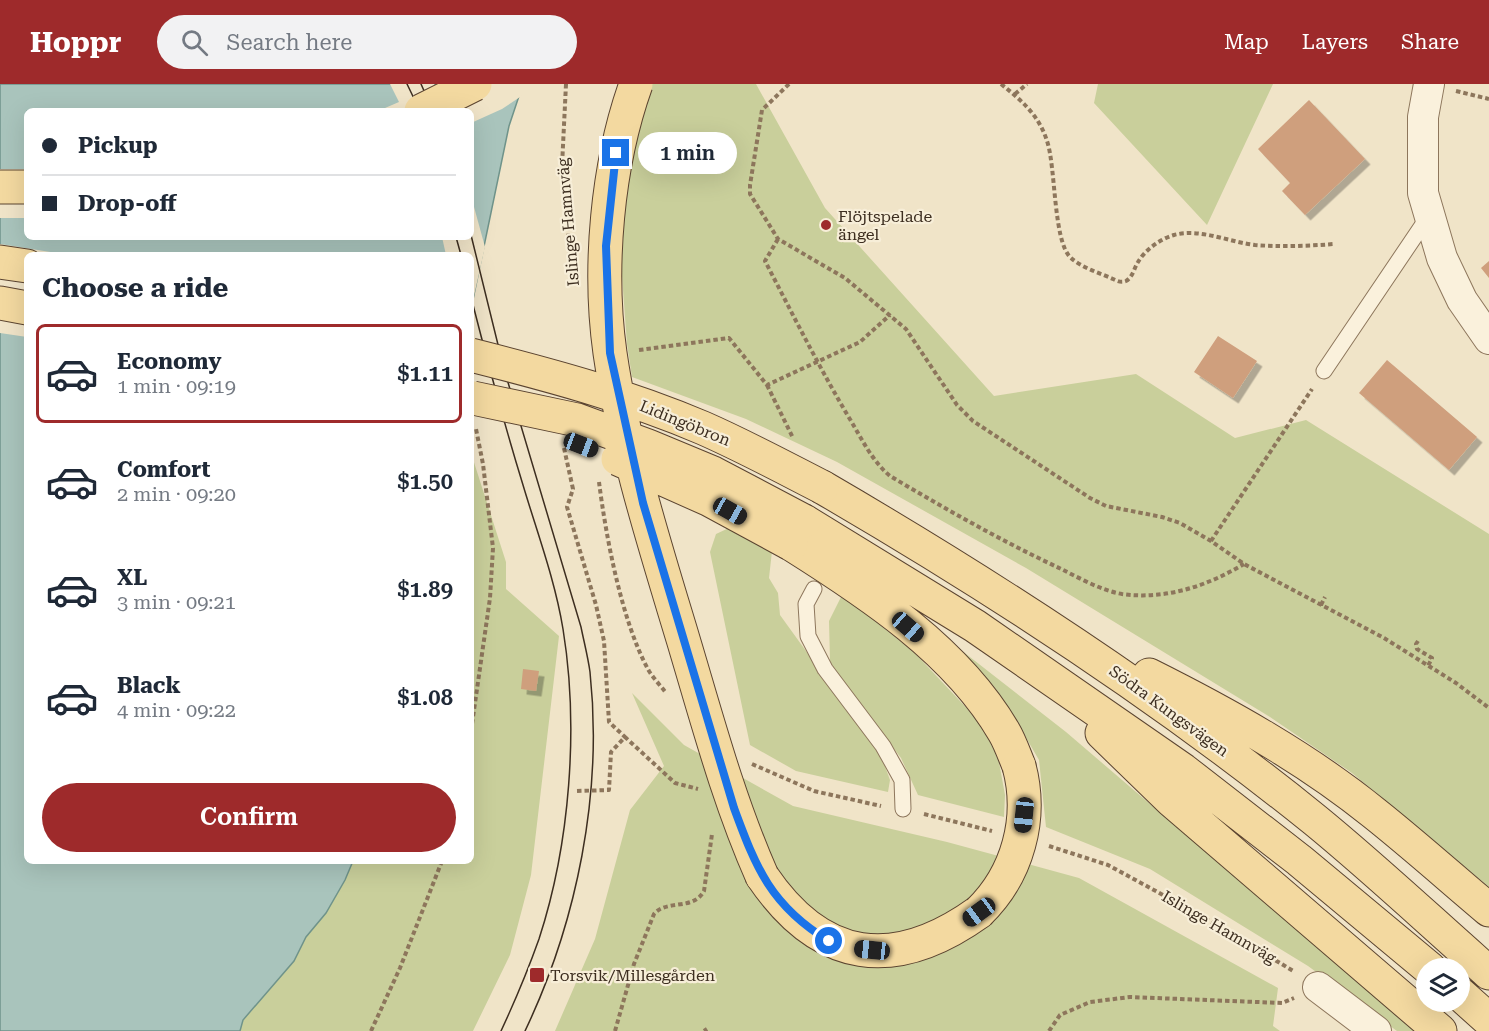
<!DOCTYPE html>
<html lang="en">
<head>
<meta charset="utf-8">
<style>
  :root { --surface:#fff; --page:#f2f2f3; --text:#1f2937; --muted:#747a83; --line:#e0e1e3; --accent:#9e2a2b }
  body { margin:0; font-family:"Roboto Serif",serif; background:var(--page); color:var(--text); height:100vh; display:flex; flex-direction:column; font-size:22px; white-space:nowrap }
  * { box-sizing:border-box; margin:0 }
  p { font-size:20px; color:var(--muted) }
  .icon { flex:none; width:33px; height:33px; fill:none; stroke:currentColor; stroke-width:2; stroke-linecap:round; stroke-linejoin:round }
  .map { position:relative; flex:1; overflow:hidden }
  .side { position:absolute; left:24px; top:168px; width:450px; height:612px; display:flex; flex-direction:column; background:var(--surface); border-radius:9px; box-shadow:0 6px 24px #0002 }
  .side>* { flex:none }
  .top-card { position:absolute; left:24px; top:24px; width:450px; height:132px; border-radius:9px; box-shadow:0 6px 24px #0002; display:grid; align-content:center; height:132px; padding:0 18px; background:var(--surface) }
  .controls { position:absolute; left:1416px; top:874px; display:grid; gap:12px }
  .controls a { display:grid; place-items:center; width:54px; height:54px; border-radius:50%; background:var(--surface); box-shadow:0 6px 24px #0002; font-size:30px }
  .end { position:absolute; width:27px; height:27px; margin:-14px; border:8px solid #1a73e8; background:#fff; box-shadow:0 0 0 3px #fff }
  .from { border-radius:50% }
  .bubble { position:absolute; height:42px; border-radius:21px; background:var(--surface); box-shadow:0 6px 24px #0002; font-size:20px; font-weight:600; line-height:42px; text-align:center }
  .car { position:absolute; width:18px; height:36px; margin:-18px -9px; border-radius:8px; box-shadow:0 0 4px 2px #0007; background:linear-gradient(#222 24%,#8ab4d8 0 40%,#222 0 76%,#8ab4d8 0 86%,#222 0) }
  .top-card b { display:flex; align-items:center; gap:21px; height:57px; font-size:22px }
  .top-card b+b { border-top:2px solid var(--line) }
  .top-card i { width:15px; height:15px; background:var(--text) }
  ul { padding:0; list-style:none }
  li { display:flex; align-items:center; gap:18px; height:99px; margin:0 12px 9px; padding:0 6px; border:3px solid transparent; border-radius:9px }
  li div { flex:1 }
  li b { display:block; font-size:22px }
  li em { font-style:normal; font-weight:600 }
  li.active { border-color:var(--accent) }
  li>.icon { width:54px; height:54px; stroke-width:1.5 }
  h2 { padding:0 18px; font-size:27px; line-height:72px }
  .button { display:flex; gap:12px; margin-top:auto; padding:12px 18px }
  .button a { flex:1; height:69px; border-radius:36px; background:var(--accent); color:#fff; font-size:24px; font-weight:600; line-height:69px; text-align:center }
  header { display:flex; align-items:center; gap:36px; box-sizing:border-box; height:84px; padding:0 30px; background:var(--accent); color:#fff }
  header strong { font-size:28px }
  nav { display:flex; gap:33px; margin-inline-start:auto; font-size:21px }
  .search { width:420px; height:54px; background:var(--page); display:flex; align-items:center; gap:15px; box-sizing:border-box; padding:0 21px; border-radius:33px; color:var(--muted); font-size:22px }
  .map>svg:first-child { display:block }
</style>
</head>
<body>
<header>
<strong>Hoppr</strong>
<div class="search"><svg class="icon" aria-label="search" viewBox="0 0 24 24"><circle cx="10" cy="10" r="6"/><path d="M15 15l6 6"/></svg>Search here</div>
<nav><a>Map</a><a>Layers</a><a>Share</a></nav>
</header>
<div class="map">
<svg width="1489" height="947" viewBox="0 0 1489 947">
  <defs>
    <filter id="shadow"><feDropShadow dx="5.5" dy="5.5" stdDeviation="0" flood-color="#0004"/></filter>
  </defs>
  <rect width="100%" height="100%" fill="#f0e4c8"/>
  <path fill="#c9cf9b" d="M 650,0 L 756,0 L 825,124 L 994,312 L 1136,290 L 1235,354 L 1306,336 L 1489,450 L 1489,803 L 1352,689 L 1270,633 L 1026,484 L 837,378 L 746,335 L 632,293 L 627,260 L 622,192 L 622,129 L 631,72 Z
    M 1098,0 L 1273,0 L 1207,141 L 1094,19 Z
    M 471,369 L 506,478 L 506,505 L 559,552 L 531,791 L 510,871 L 473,947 L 240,947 L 243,936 L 294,877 L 306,853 L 326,829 L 345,796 L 353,777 L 471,777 Z
    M 731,443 L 772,467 L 769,494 L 778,509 L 780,531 L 881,671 L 890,696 L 888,708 L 796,687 L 750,661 L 710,468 L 716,450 Z
    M 842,511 L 913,567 L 975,633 L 997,667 L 1005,711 L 1004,733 L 918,711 L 901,674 L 834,586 L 830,577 L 829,537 Z
    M 952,559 L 1066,648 L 1415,947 L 1397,947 L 1308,882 L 1150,785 L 1046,743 L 1039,676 L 1011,628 Z
    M 632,609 L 684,661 L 793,722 L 947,758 L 1079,794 L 1278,904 L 1273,942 L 1280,947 L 555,947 L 595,855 L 630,726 L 664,682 Z"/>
  <path fill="#a9c4bc" stroke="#6f938a" stroke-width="1.5" fill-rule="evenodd" d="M 0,0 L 523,0 L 509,42 L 471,225 L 471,171 L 27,171 L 27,777 L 353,777 L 345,796 L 326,829 L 306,853 L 294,877 L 243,936 L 240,947 L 0,947 ZM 27,27 L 471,27 L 471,153 L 27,153 Z"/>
  <path fill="#f0e4c8" d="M 390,0 L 434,0 L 436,3 L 442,0 L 526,0 L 523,11 L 502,25 L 471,39 L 471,27 L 378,27 L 399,18 Z
    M 0,85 L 27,85 L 27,134 L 0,134 Z
    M 471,112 L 485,163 L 471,225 L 471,171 L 446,171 L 442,153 L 471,153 Z
    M 0,160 L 69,171 L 27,171 L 27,253 L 0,249 Z"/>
  <path fill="#cf9f7d" filter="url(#shadow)" d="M 1309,16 L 1365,75 L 1305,131 L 1282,107 L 1290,99 L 1258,65 Z
    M 1489,177 L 1489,194 L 1481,184 Z
    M 1218,252 L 1257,277 L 1233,314 L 1194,288 Z
    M 1387,276 L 1477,353 L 1449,386 L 1359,309 Z
    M 523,585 L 539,587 L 536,607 L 521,605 Z"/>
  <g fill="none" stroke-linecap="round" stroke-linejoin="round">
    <g stroke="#8d765c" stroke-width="17">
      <path id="service" d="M 1324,287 L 1430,130
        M 814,505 L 806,520 L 808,552 L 825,585 L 883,662 L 902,696 L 903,725"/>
    </g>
    <g stroke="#8d765c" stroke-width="32">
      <path id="minor" d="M 1429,0 L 1423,33 L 1423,109 L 1442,174 L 1462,216 L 1489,255
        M 1318,903 L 1376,947"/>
    </g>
    <g stroke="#5b4430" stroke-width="35">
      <path id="primary" d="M 0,103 L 27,103
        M 0,178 L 27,182
        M 0,219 L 27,224
        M 822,403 C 994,503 1160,611 1315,736 C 1375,785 1431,838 1489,889
        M 804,437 L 975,542 L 1183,686 L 1299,776 L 1430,885
        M 791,460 C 869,509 957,567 1004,648 C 1010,658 1014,670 1019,682
        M 1149,591 C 1227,630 1306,674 1374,729 C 1413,760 1451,794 1489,826
        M 1102,649 L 1171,716 L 1440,947
        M 762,792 C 821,879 894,889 979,828
        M 1460,910 L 1489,936"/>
    </g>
    <path stroke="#8d765c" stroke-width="4" stroke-dasharray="4.5 3" stroke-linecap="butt" d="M 566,0 L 562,82 L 572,192
      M 789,0 L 762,26 L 750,101 L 750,110 L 778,155 L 845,194 L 906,245 L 957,321 L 973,337 L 1090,414 L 1106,422 L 1162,433 L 1180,439 L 1211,457 L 1244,480 L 1384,554 L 1456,599 L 1489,624
      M 1001,0 C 1021,16 1039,31 1047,57 C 1056,83 1053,158 1071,174 C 1082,184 1100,189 1113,195 C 1117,197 1121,199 1126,197 C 1133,193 1134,184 1138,178 C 1145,166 1160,155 1174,151 C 1200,144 1229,158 1255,161 C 1281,163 1308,162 1334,160
      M 1456,7 L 1489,15
      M 1015,10 L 1027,0
      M 778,155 L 765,177 C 792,229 818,281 848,332 C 861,353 871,376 890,392 C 944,424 998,455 1055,482 C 1076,492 1099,506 1122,510 C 1166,516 1207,502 1244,480
      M 639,266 L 729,254 L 767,301 L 860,258 L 890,231
      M 767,301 L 793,354
      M 564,364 L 573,405 L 567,423 L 596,521 L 604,557 L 609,638 L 625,653
      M 599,398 C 606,453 622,539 649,587 C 654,595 661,602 666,609
      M 1211,457 L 1312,305
      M 1321,521 L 1325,513
      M 1418,557 L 1416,560 L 1417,565 L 1432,574 L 1428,582
      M 471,647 L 490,514 L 493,464 L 483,380 L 476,345
      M 752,680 L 814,707 L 881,722
      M 577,707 L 609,706 L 611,668 L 625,653 L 675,699 L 698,705
      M 924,730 L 992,747
      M 1049,762 L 1108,781 L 1198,830 L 1295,888
      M 371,947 L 400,884 L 442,777
      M 615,947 L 634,880 L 654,830 C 667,815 693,827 704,807 L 712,750
      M 704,947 L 707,945
      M 1049,947 L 1060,931 L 1090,918 L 1130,913 L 1282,919 L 1294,914"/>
    <use href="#service" stroke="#faf1dc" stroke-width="15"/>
    <use href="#minor" stroke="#faf1dc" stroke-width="30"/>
    <use href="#primary" stroke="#f3d9a0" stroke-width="33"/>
    <path stroke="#3d2e20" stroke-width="1.5" d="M 407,0 L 420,27
      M 421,0 L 433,27
      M 471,151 L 504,285 L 581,543 C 584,558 588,573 590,588 C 603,709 577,838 525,947
      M 456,153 L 461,171
      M 471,213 C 487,276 504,339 523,401 C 537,448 555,496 563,545 C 579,643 570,760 539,855 C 528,886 515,917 501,947"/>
    <g stroke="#5b4430" stroke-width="35" stroke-linecap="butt">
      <path id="primary-bridge" d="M 636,0 C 607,81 598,184 610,269 C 624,365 655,462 683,555 C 707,635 728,715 762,792
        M 421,27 L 475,0
        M 471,271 C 550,291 628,312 703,344 C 744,362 783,383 822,403
        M 473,314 L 577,336 L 648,362 L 713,389 L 804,437
        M 618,375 L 710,416 L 791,460
        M 979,828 C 1018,790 1033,734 1019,682"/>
    </g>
    <use href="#primary-bridge" stroke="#f3d9a0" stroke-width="33"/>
  </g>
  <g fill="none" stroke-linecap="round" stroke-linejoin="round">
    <path stroke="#1a73e8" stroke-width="8" d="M 616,69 L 606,162 L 610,269 L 643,419 L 734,724 C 756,784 771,822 829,857"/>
  </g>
  <g fill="#9e2a2b" stroke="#f7eed8" stroke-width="2">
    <circle cx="826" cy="141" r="6"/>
    <rect x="529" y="883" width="16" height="16" rx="3"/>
  </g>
  <g text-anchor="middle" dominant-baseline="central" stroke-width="4.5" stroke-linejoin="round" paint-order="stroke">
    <g font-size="16" fill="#3d2e20" stroke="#f7eed8" text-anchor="start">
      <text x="838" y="132">Flöjtspelade<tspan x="838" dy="18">ängel</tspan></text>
      <text x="550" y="891">Torsvik/Millesgården</text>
    </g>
    <g font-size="16" fill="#3d2e20" stroke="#f7eed8">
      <text transform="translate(568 138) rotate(-95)">Islinge Hamnväg</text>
      <text transform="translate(685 339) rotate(22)">Lidingöbron</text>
      <text transform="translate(1169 627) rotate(36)">Södra Kungsvägen</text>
      <text transform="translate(1219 843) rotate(30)">Islinge Hamnväg</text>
    </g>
  </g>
</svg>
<div class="controls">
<a><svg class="icon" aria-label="layers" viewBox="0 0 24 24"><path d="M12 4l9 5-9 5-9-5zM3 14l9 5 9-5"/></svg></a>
</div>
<i class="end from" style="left:829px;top:857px"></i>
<i class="end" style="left:616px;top:69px"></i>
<div class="bubble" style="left:638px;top:48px;width:99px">1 min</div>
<i class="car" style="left:581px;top:361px;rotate:111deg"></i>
<i class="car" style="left:730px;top:427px;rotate:119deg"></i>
<i class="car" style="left:908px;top:543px;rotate:131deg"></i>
<i class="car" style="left:1024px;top:731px;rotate:186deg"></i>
<i class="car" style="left:979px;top:828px;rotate:234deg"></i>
<i class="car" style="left:872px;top:866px;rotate:276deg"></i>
<div class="top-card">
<b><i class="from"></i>Pickup</b>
<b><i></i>Drop-off</b>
</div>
<section class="side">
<h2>Choose a ride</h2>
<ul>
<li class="active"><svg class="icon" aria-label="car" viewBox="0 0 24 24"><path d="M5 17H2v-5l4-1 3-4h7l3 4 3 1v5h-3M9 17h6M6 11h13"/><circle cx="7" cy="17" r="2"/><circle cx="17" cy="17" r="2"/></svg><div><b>Economy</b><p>1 min · 09:19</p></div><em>$1.11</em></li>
<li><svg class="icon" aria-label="car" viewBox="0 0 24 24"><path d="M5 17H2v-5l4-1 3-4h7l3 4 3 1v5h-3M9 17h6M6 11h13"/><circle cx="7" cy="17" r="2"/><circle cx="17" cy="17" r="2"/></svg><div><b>Comfort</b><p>2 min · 09:20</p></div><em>$1.50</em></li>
<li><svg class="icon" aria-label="car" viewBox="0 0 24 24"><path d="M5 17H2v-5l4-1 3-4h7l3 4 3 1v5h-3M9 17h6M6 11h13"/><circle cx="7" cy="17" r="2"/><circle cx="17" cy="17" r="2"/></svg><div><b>XL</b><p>3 min · 09:21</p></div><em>$1.89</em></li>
<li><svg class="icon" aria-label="car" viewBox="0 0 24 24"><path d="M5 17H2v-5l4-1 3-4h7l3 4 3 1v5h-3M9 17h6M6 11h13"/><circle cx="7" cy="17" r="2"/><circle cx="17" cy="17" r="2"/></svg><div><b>Black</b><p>4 min · 09:22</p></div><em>$1.08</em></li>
</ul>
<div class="button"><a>Confirm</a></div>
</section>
</div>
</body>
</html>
